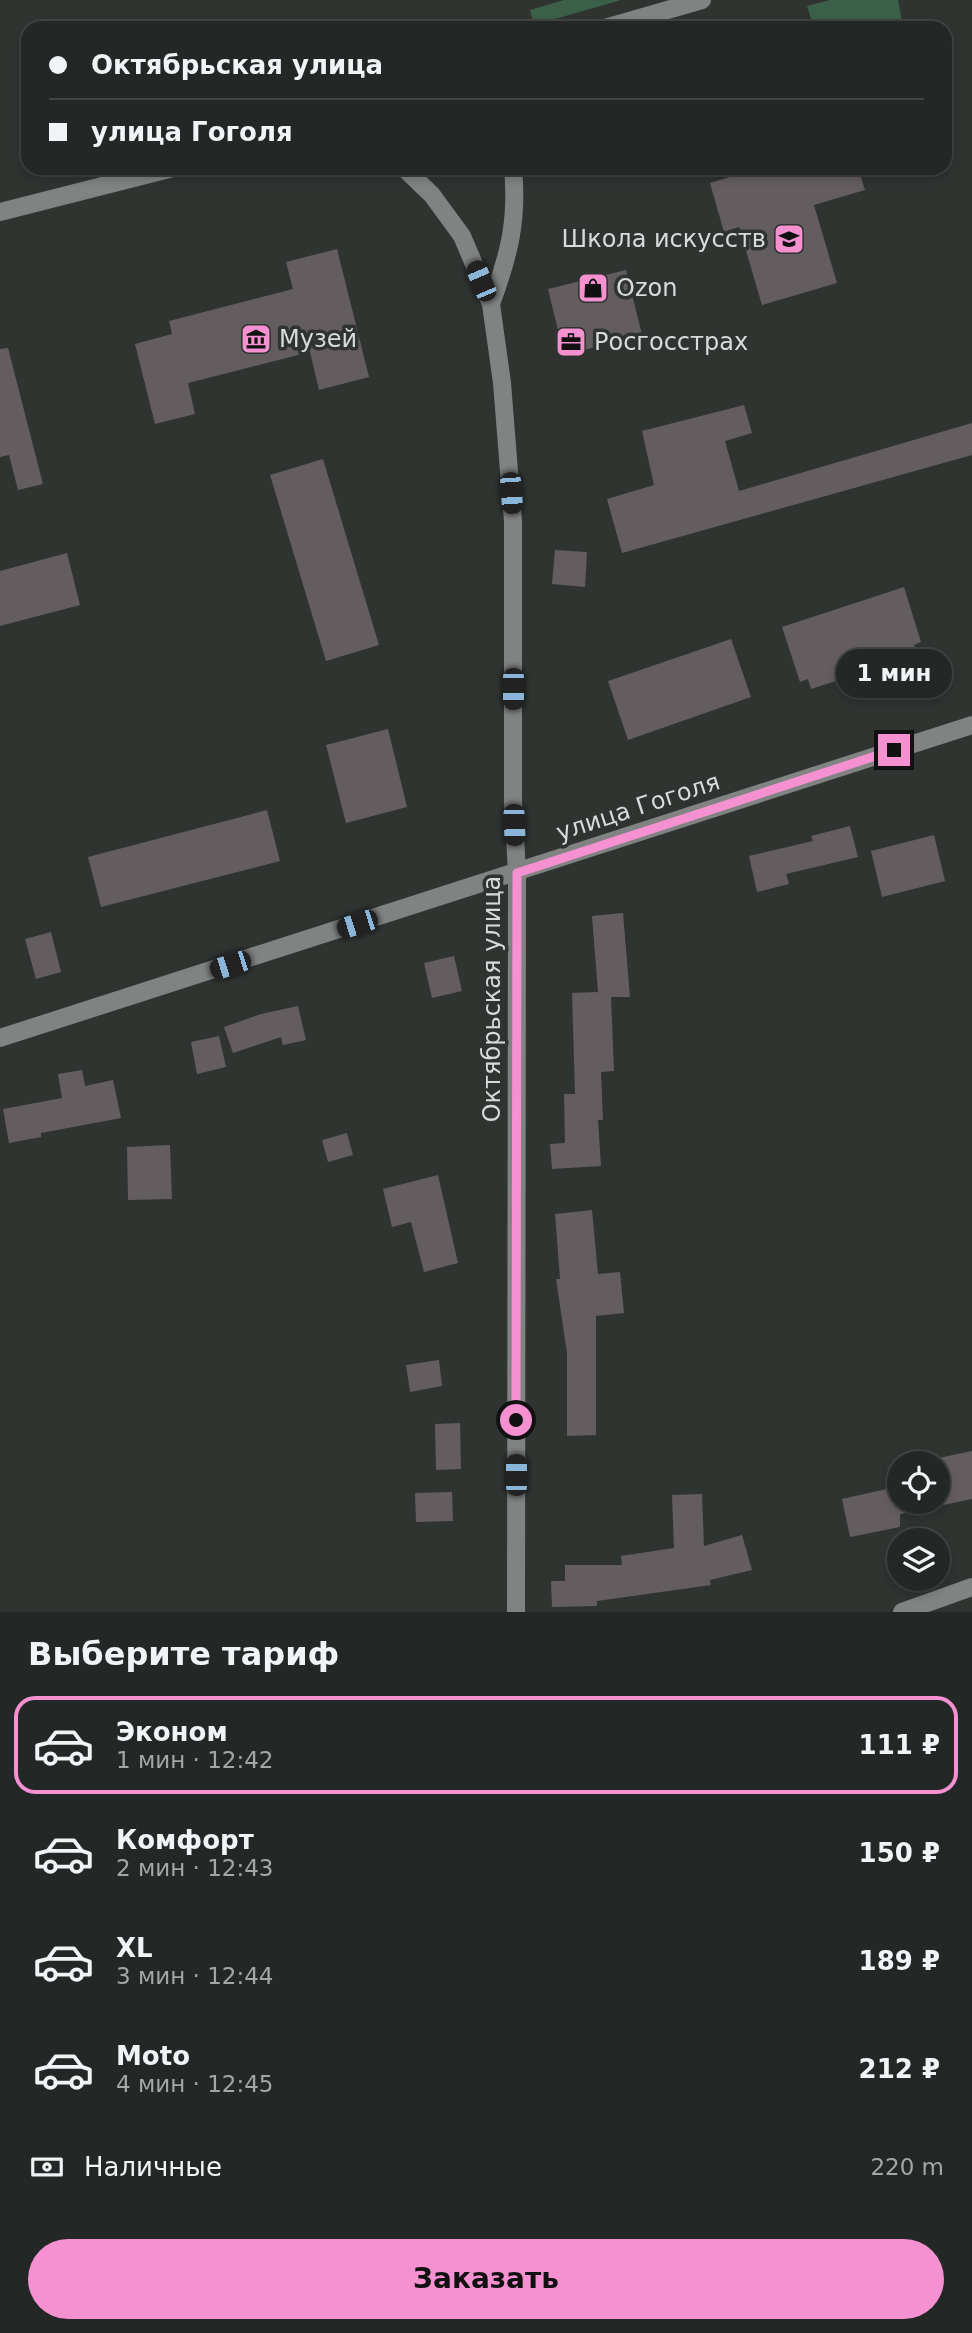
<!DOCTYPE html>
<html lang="ru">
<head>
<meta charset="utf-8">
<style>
  :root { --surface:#232725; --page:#2b2f2d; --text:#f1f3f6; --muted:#a3a5a7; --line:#404442; --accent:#f590d1 }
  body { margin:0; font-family:"DejaVu Sans",sans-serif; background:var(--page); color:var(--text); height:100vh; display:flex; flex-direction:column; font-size:26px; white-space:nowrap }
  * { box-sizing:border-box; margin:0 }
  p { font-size:23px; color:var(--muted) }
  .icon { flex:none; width:38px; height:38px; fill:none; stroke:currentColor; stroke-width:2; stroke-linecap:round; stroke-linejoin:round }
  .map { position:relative; height:1612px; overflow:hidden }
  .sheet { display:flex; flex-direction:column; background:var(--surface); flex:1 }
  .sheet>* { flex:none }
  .hud { position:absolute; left:21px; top:21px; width:931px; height:154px; border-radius:21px; box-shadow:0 4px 10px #0003,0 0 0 2px var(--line); display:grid; align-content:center; height:154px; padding:0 28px; background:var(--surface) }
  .buttons { position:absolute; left:887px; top:1451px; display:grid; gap:14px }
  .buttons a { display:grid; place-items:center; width:63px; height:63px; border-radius:50%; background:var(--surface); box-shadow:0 4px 10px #0003,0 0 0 2px var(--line); font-size:35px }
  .end { position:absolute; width:32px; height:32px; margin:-16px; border:9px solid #f590d1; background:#111; box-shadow:0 0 0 4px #111 }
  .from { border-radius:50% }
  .bubble { position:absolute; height:49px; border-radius:24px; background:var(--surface); box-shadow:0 4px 10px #0003,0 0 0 2px var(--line); font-size:23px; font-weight:800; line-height:49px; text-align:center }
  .car { position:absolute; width:21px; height:42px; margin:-21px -10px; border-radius:9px; box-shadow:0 0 5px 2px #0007; background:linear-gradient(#222 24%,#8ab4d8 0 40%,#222 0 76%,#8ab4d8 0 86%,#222 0) }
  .hud b { display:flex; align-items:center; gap:24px; height:66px; font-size:26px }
  .hud b+b { border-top:2px solid var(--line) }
  .hud i { width:18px; height:18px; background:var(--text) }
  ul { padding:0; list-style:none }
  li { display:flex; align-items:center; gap:21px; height:98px; margin:0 14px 10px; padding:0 14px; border:4px solid transparent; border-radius:21px }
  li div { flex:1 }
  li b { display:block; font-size:26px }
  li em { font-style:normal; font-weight:800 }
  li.selected { border-color:var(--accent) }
  li>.icon { width:63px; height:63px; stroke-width:1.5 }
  h2 { padding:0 28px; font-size:32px; line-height:84px }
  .pay { display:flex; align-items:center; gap:18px; height:77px; padding:0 28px; font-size:26px }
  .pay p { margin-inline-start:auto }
  .primary-button { display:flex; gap:14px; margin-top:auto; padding:14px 28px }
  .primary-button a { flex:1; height:80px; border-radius:42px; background:var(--accent); color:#111; font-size:28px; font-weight:800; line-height:80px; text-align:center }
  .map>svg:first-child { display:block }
</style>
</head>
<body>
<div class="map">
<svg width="972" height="1612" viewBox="0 0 972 1612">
  <rect width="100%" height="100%" fill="#2f3431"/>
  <path fill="#3c5f49" d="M 564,0 L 621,0 L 534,25 L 530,10 Z
    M 830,0 L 898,0 L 903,28 L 814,28 L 807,6 Z"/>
  <path fill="#635d60" d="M 760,168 L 858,168 L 865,190 L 814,205 L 837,283 L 762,305 L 739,227 L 724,232 L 710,183 Z
    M 337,249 L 369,377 L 319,390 L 310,352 L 188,383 L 195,414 L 155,424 L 135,344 L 172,334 L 169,321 L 293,289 L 286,262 Z
    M 626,270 L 642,335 L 564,355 L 548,289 Z
    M 8,348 L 43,484 L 18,490 L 9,455 L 0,457 L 0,349 Z
    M 744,405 L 752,433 L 725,441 L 739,491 L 972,423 L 972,455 L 622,553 L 607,499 L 654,485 L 642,431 Z
    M 323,459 L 379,645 L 326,661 L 270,475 Z
    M 555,550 L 587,552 L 585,587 L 552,584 Z
    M 67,553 L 80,605 L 0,626 L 0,571 Z
    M 904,587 L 921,642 L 914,645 L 917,655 L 811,689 L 808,679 L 800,682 L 782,627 Z
    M 731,639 L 751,697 L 628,740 L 608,681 Z
    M 388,729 L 407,807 L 346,823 L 326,745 Z
    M 267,810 L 280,861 L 101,907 L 88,857 Z
    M 850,826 L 858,857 L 786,874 L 789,884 L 757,892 L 749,856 L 813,841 L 811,836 Z
    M 934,835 L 945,881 L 882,897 L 871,851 Z
    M 623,913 L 630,997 L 611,997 L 614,1071 L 601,1072 L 603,1120 L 598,1120 L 601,1166 L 552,1169 L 550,1144 L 565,1143 L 564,1094 L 575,1094 L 572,993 L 598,992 L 592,916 Z
    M 51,932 L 61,972 L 36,979 L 25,939 Z
    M 454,956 L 462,991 L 432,998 L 424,963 Z
    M 298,1006 L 306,1040 L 283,1045 L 281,1037 L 233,1053 L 224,1027 L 261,1014 Z
    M 219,1036 L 226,1067 L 197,1074 L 191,1042 Z
    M 82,1070 L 85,1086 L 113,1080 L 121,1118 L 41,1133 L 41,1137 L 9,1143 L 3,1109 L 62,1098 L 58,1074 Z
    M 347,1133 L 353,1155 L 328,1162 L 322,1140 Z
    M 170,1145 L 172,1199 L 128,1200 L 127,1147 Z
    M 438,1175 L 458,1263 L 424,1272 L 411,1222 L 392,1227 L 383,1189 Z
    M 592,1210 L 598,1274 L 620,1272 L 624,1313 L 596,1316 L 596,1435 L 567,1436 L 567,1353 L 556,1279 L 560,1279 L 555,1214 Z
    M 439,1360 L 442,1386 L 410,1392 L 406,1365 Z
    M 460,1423 L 461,1469 L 436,1470 L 435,1424 Z
    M 972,1451 L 972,1499 L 900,1514 L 900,1527 L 850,1537 L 842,1499 L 900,1486 L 900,1502 L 938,1502 L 938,1463 L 900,1463 L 900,1470 L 897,1459 L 933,1452 L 934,1459 Z
    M 452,1492 L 453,1521 L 416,1522 L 415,1493 Z
    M 702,1494 L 704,1546 L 742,1535 L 752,1570 L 710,1580 L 711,1585 L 597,1601 L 597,1606 L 552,1607 L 551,1581 L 565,1581 L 565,1565 L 622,1565 L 621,1556 L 674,1548 L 672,1495 Z"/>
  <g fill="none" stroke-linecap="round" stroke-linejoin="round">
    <path stroke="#808381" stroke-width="18" d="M 605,28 L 702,0
      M 404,168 L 432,195 L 462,236 L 491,304 L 502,383 L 513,521 L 513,801 L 517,873 L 516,1612
      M 0,212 L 173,168
      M 491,304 C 509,255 518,221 513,168
      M 0,1038 L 972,725
      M 902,1612 L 972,1587"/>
  </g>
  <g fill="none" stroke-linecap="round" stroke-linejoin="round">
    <path stroke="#f590d1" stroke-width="9" d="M 516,1420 L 517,873 L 894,750"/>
  </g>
  <defs>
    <g id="school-square" transform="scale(1.575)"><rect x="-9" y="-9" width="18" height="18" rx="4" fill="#f590d1" stroke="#2f3431"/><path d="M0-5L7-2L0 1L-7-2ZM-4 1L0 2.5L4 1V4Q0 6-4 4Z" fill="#111"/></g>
    <g id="shop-square" transform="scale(1.575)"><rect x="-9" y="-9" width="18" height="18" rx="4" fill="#f590d1" stroke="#2f3431"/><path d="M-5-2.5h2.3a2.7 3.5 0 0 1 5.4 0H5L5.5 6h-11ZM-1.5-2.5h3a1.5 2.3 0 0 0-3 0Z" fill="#111"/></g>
    <g id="museum-square" transform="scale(1.575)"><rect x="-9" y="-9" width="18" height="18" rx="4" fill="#f590d1" stroke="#2f3431"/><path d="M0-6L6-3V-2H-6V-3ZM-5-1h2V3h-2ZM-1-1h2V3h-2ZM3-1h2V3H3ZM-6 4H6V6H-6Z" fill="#111"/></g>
    <g id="office-square" transform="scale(1.575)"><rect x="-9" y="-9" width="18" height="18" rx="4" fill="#f590d1" stroke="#2f3431"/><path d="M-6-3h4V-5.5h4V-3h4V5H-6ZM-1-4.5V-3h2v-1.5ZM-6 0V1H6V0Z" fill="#111"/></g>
  </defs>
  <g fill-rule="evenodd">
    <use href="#school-square" x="789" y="239"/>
    <use href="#shop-square" x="593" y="288"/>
    <use href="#museum-square" x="256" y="339"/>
    <use href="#office-square" x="571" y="342"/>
  </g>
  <g text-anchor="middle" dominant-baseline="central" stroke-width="7" stroke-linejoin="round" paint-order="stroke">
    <g font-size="24" fill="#d8dbd9" stroke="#2f3431" text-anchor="start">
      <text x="766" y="239" text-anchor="end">Школа искусств</text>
      <text x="616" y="288">Ozon</text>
      <text x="279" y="339">Музей</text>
      <text x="594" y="342">Росгосстрах</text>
    </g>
    <g font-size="24" fill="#d8dbd9" stroke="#2f3431">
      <text transform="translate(638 807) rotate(-18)">улица Гоголя</text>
      <text transform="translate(492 999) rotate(-90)">Октябрьская улица</text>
    </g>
  </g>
</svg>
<div class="buttons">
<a><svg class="icon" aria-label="locate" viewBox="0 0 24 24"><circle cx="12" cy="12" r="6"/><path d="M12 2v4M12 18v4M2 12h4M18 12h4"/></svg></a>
<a><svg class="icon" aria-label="layers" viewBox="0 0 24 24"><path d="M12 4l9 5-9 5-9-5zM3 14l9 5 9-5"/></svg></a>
</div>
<i class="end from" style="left:516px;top:1420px"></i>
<i class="end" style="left:894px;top:750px"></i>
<div class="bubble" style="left:836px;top:649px;width:116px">1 мин</div>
<i class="car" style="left:481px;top:281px;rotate:337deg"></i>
<i class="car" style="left:511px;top:493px;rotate:176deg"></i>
<i class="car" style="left:513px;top:689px;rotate:180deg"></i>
<i class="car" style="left:514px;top:825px;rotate:178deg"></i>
<i class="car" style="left:357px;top:924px;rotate:252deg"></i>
<i class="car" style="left:230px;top:965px;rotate:252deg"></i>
<i class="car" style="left:516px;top:1475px;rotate:0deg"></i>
<div class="hud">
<b><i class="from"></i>Октябрьская улица</b>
<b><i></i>улица Гоголя</b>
</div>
</div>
<section class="sheet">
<h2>Выберите тариф</h2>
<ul>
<li class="selected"><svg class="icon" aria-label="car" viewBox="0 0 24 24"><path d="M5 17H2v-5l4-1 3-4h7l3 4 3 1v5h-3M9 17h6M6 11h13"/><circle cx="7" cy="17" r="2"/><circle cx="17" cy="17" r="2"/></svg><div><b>Эконом</b><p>1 мин · 12:42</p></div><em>111 ₽</em></li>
<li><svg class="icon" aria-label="car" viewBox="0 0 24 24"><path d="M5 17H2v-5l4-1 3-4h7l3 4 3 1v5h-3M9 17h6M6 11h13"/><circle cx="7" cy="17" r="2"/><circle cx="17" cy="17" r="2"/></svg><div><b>Комфорт</b><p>2 мин · 12:43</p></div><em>150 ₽</em></li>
<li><svg class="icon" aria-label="car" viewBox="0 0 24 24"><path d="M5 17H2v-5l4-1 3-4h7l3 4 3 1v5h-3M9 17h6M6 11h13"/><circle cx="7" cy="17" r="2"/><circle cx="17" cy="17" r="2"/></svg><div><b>XL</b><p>3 мин · 12:44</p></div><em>189 ₽</em></li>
<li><svg class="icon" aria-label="car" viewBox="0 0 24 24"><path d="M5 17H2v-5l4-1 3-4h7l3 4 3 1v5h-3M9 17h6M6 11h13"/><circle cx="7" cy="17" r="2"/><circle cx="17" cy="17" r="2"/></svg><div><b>Moto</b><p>4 мин · 12:45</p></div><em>212 ₽</em></li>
</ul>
<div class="pay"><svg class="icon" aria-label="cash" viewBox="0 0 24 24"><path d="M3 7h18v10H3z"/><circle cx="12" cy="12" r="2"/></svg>Наличные<p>220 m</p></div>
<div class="primary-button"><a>Заказать</a></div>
</section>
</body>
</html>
